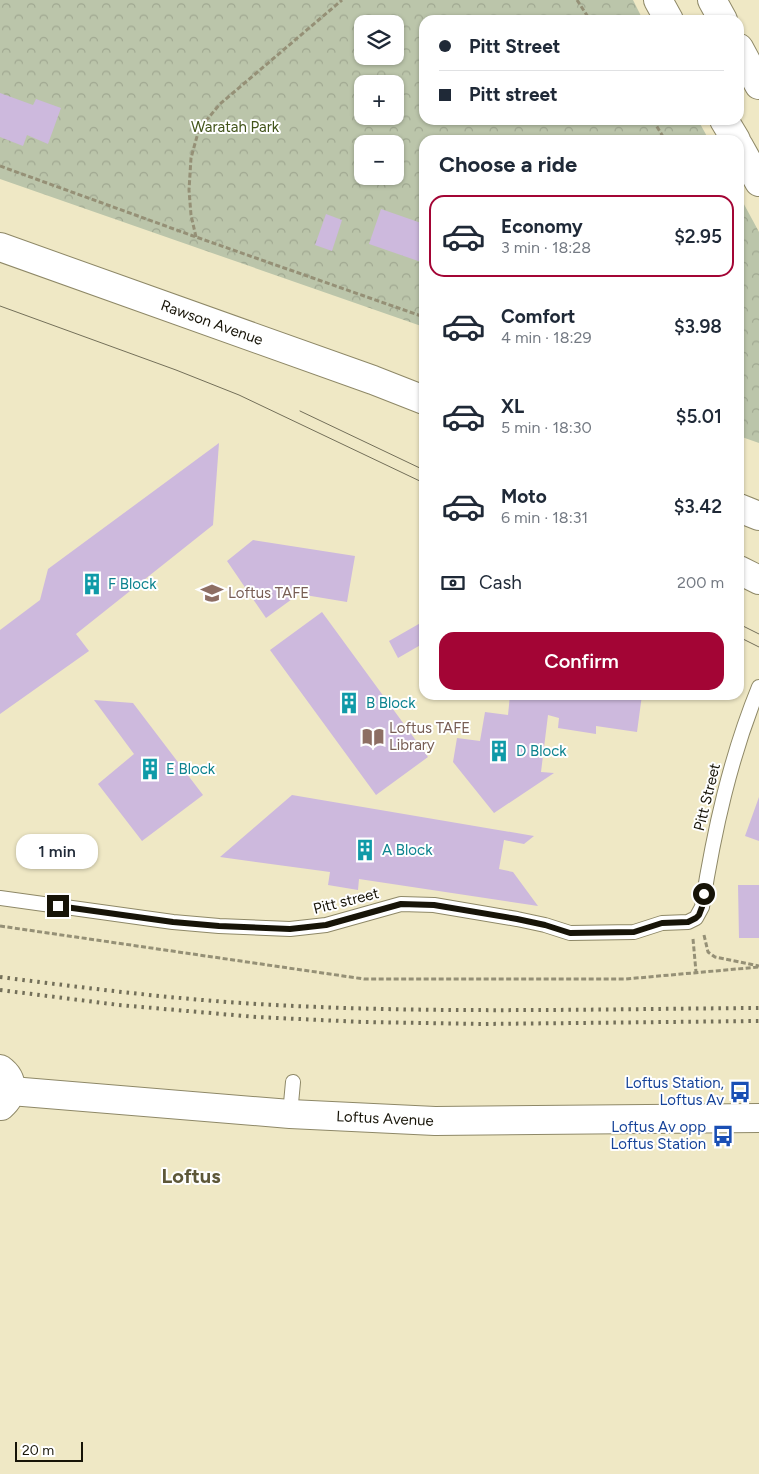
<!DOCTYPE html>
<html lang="en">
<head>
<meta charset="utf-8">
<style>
  :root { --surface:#fff; --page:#f2f2f3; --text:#1f2937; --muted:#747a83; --line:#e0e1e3; --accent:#a30535 }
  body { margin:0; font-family:Figtree,sans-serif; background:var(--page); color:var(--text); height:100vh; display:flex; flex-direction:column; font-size:19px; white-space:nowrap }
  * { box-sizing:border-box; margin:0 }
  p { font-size:16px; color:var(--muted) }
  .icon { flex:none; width:28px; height:28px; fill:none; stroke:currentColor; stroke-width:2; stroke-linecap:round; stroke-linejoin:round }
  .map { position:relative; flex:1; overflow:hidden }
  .sheet { position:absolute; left:419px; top:135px; width:325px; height:565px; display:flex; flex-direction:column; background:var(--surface); border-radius:15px; box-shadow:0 1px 4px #0004 }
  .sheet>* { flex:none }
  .banner { position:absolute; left:419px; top:15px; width:325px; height:110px; border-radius:15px; box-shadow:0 1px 4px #0004; display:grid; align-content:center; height:110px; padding:0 20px; background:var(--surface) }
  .buttons { position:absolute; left:354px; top:15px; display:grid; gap:10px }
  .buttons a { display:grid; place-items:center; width:50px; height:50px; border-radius:10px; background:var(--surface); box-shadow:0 1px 4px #0004; font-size:25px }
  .scale { position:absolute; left:15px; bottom:12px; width:68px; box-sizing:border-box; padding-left:5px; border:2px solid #171408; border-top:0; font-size:14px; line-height:18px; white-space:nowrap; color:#171408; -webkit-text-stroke:4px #fff; paint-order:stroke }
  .end { position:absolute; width:22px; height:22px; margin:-11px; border:6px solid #171408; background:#fff; box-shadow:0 0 0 2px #fff }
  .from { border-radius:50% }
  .bubble { position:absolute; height:35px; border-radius:15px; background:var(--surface); box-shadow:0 1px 4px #0004; font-size:16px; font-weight:600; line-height:35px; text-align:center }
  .banner b { display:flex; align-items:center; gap:18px; height:48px; font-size:19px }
  .banner b+b { border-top:1px solid var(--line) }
  .banner i { width:12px; height:12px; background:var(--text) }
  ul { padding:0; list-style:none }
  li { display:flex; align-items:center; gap:15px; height:82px; margin:0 10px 8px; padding:0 10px; border:2px solid transparent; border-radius:15px }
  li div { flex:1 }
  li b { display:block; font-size:19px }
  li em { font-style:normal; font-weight:600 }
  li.active { border-color:var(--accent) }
  li>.icon { width:45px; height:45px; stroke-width:1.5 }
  h2 { padding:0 20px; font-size:22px; line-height:60px }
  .pay { display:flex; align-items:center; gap:12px; height:55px; padding:0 20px; font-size:19px }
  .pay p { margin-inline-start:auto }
  .cta { display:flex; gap:10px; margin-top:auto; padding:10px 20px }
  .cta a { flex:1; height:58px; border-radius:15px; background:var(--accent); color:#fff; font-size:20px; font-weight:600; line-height:58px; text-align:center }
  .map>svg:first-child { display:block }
</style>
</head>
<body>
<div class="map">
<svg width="759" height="1474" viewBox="0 0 759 1474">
  <defs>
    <pattern id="forest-crowns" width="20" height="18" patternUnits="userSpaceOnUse" patternTransform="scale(1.25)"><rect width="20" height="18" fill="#bbc5aa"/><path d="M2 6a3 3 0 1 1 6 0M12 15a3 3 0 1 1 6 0" fill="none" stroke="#a0a891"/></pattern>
  </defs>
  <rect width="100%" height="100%" fill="#efe8c5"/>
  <path fill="url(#forest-crowns)" fill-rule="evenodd" d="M 0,0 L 633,0 L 643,20 L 424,20 L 424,120 L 698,120 L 709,140 L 424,140 L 424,327 L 0,179 ZM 362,24 L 395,24 L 395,56 L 362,56 ZM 362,84 L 395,84 L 395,116 L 362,116 ZM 362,144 L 395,144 L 395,176 L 362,176 Z
    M 739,195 L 759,232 L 759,443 L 739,436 Z"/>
  <path fill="#cdb9dd" d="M 0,93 L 33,105 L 36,99 L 61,108 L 48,144 L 27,135 L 23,146 L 0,137 Z
    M 381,209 L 424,224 L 424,263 L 369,244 Z
    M 326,214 L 342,220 L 332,251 L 315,245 Z
    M 219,443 L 213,525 L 76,634 L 89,651 L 0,714 L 0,630 L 40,600 L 48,569 Z
    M 253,540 L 355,556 L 347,602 L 299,594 L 266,618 L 227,561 Z
    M 322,612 L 428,757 L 376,795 L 270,650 Z
    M 424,621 L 424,643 L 398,658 L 389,641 Z
    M 510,695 L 642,695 L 637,732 L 596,726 L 596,734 L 558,728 L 559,718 L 548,715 L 541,772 L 554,773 L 494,813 L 453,762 L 457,738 L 480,741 L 485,712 L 508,715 Z
    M 94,700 L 133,703 L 203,795 L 142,841 L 98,784 L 134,754 Z
    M 292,795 L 534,836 L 524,844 L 504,840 L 499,869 L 513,872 L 538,906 L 359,879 L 358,890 L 328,885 L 330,872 L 220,857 Z
    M 759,797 L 759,841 L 745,836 Z
    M 738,885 L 759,885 L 759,938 L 739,938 Z"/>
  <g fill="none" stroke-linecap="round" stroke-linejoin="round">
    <g stroke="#8e8867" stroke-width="16">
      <path id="service" d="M 0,898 L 173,922 L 219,926 L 290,929 L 326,925 L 401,904 L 434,905 L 517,919 L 545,925 L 570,933 L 634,932 L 662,923 L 688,922 L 696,918 L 702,907 C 714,831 730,758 759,687
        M 290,1114 L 293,1082"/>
    </g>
    <g stroke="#8e8867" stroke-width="30">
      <g id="tertiary">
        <path id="s1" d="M 0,247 L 373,380 L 424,400"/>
        <path d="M 739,508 L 759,516"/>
        <path d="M 739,570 L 759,580"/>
        <path d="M 0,1069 C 14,1079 14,1095 1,1106"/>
        <path id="s2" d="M 11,1091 L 290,1114 L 435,1121 L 759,1118"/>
      </g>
    </g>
    <g stroke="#8e8867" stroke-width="30">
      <path id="trunk" d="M 658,0 L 669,20
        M 712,0 L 723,20
        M 739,48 L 759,85
        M 724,120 L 736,140
        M 739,146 L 759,182"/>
    </g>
    <path stroke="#959076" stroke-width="3" stroke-dasharray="5 2.5" stroke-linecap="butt" d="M 577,0 L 590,20
      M 653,120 L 665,140
      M 0,166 L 196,237 L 424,317
      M 196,237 L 191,215 L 189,190 L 191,158 L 199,129 L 220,104 L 342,0
      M 0,926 L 364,979 L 626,979 L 759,967
      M 704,935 L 708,952 L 715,957 L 759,966
      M 693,939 L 696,972"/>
    <use href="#service" stroke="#fff" stroke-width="14"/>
    <use href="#tertiary" stroke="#fff" stroke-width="28"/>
    <use href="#trunk" stroke="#fff" stroke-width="28"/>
    <path stroke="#736f59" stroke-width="1" d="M 0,306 L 176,370 L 239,395 L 424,483
      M 300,411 L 424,470
      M 739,624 L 759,634
      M 739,637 L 759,647"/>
    <path stroke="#736f59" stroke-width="4" stroke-dasharray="2.5 5" stroke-linecap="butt" d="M 0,977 C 86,988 172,999 258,1004 C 425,1014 592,1009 759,1008
      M 0,990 L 119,1005 L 256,1017 L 363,1022 L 483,1024 L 759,1021"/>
  </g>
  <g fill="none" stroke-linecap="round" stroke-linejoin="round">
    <path stroke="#171408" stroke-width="6" d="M 58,906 L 173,922 L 219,926 L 290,929 L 326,925 L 401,904 L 434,905 L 517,919 L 545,925 L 570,933 L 634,932 L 662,923 L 688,922 L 696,918 L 699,915 L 702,907 L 704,894"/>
  </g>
  <defs>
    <g id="building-bare" transform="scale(1.725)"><path d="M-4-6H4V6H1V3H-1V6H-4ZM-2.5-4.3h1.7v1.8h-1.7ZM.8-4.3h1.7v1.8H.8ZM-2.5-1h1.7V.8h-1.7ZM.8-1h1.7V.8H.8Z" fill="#0f9aa8" stroke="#fff" stroke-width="2.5" paint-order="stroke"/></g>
    <g id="university-bare" transform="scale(1.725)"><path d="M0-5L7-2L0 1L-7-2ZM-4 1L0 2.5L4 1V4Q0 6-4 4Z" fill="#8d6e63" stroke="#fff" stroke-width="2.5" paint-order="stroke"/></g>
    <g id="library-bare" transform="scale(1.725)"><path d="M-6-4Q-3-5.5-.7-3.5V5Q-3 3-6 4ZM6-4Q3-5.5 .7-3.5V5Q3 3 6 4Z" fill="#8d6e63" stroke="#fff" stroke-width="2.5" paint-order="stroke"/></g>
    <g id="bus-bare" transform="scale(1.725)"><path d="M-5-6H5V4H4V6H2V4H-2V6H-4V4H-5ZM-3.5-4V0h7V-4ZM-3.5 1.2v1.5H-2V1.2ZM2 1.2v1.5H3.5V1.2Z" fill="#1a4fb4" stroke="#fff" stroke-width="2.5" paint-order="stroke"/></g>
  </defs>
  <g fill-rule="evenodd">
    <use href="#building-bare" x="92" y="584"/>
    <use href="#university-bare" x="212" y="593"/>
    <use href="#building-bare" x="349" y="703"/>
    <use href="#library-bare" x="373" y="737"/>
    <use href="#building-bare" x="499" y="751"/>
    <use href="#building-bare" x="150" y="769"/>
    <use href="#building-bare" x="365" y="850"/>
    <use href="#bus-bare" x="740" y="1092"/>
    <use href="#bus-bare" x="723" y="1136"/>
  </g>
  <g text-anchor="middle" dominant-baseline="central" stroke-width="4" stroke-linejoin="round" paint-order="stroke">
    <g font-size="15" fill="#43551b" stroke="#fff">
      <text x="235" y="127">Waratah Park</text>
    </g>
    <g font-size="15" fill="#171408" stroke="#fff">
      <text stroke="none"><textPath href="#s1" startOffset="225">Rawson Avenue</textPath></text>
      <text transform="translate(707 797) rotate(-76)">Pitt Street</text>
      <text transform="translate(346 901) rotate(-14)">Pitt street</text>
      <text stroke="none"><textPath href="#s2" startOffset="375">Loftus Avenue</textPath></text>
    </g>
    <g font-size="15" fill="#0d838f" stroke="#fff" text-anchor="start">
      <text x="108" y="584">F Block</text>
      <text x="366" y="703">B Block</text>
      <text x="516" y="751">D Block</text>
      <text x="166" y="769">E Block</text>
      <text x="382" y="850">A Block</text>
    </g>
    <g font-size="15" fill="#785e54" stroke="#fff" text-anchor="start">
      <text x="228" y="593">Loftus TAFE</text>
      <text x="389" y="728">Loftus TAFE<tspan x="389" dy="17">Library</tspan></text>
    </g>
    <g font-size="15" fill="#164399" stroke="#fff" text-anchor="end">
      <text x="724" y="1083">Loftus Station,<tspan x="724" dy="17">Loftus Av</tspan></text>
      <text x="706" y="1127">Loftus Av opp<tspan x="706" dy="17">Loftus Station</tspan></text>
    </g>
    <g font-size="20" font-weight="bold" fill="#5d5738" stroke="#fff">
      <text x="191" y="1176">Loftus</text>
    </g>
  </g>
</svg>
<div class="buttons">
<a><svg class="icon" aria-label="layers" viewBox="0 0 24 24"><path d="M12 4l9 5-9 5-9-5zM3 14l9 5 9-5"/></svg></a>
<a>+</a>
<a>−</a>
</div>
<div class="scale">20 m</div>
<i class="end from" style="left:704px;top:894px"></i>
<i class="end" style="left:58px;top:906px"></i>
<div class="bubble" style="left:16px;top:834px;width:82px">1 min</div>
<div class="banner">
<b><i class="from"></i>Pitt Street</b>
<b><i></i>Pitt street</b>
</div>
<section class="sheet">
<h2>Choose a ride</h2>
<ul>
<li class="active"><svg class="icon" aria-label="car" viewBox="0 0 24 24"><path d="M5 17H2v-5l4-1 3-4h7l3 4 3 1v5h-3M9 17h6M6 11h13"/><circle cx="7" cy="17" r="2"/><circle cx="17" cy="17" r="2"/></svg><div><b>Economy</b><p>3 min · 18:28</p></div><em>$2.95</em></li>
<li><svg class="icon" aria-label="car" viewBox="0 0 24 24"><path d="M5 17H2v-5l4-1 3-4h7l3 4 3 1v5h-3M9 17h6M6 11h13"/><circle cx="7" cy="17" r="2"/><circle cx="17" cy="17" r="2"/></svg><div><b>Comfort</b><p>4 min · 18:29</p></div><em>$3.98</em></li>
<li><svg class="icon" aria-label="car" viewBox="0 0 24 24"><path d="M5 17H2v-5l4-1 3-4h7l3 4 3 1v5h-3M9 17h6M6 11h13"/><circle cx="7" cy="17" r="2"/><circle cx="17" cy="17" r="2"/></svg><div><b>XL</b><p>5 min · 18:30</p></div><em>$5.01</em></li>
<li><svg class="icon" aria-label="car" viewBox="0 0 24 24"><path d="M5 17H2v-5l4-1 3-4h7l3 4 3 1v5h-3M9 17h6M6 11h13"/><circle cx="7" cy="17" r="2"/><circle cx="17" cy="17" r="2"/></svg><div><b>Moto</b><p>6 min · 18:31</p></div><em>$3.42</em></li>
</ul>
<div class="pay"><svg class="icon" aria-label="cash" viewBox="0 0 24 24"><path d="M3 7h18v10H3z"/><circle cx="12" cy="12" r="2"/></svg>Cash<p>200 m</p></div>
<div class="cta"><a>Confirm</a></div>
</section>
</div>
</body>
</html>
